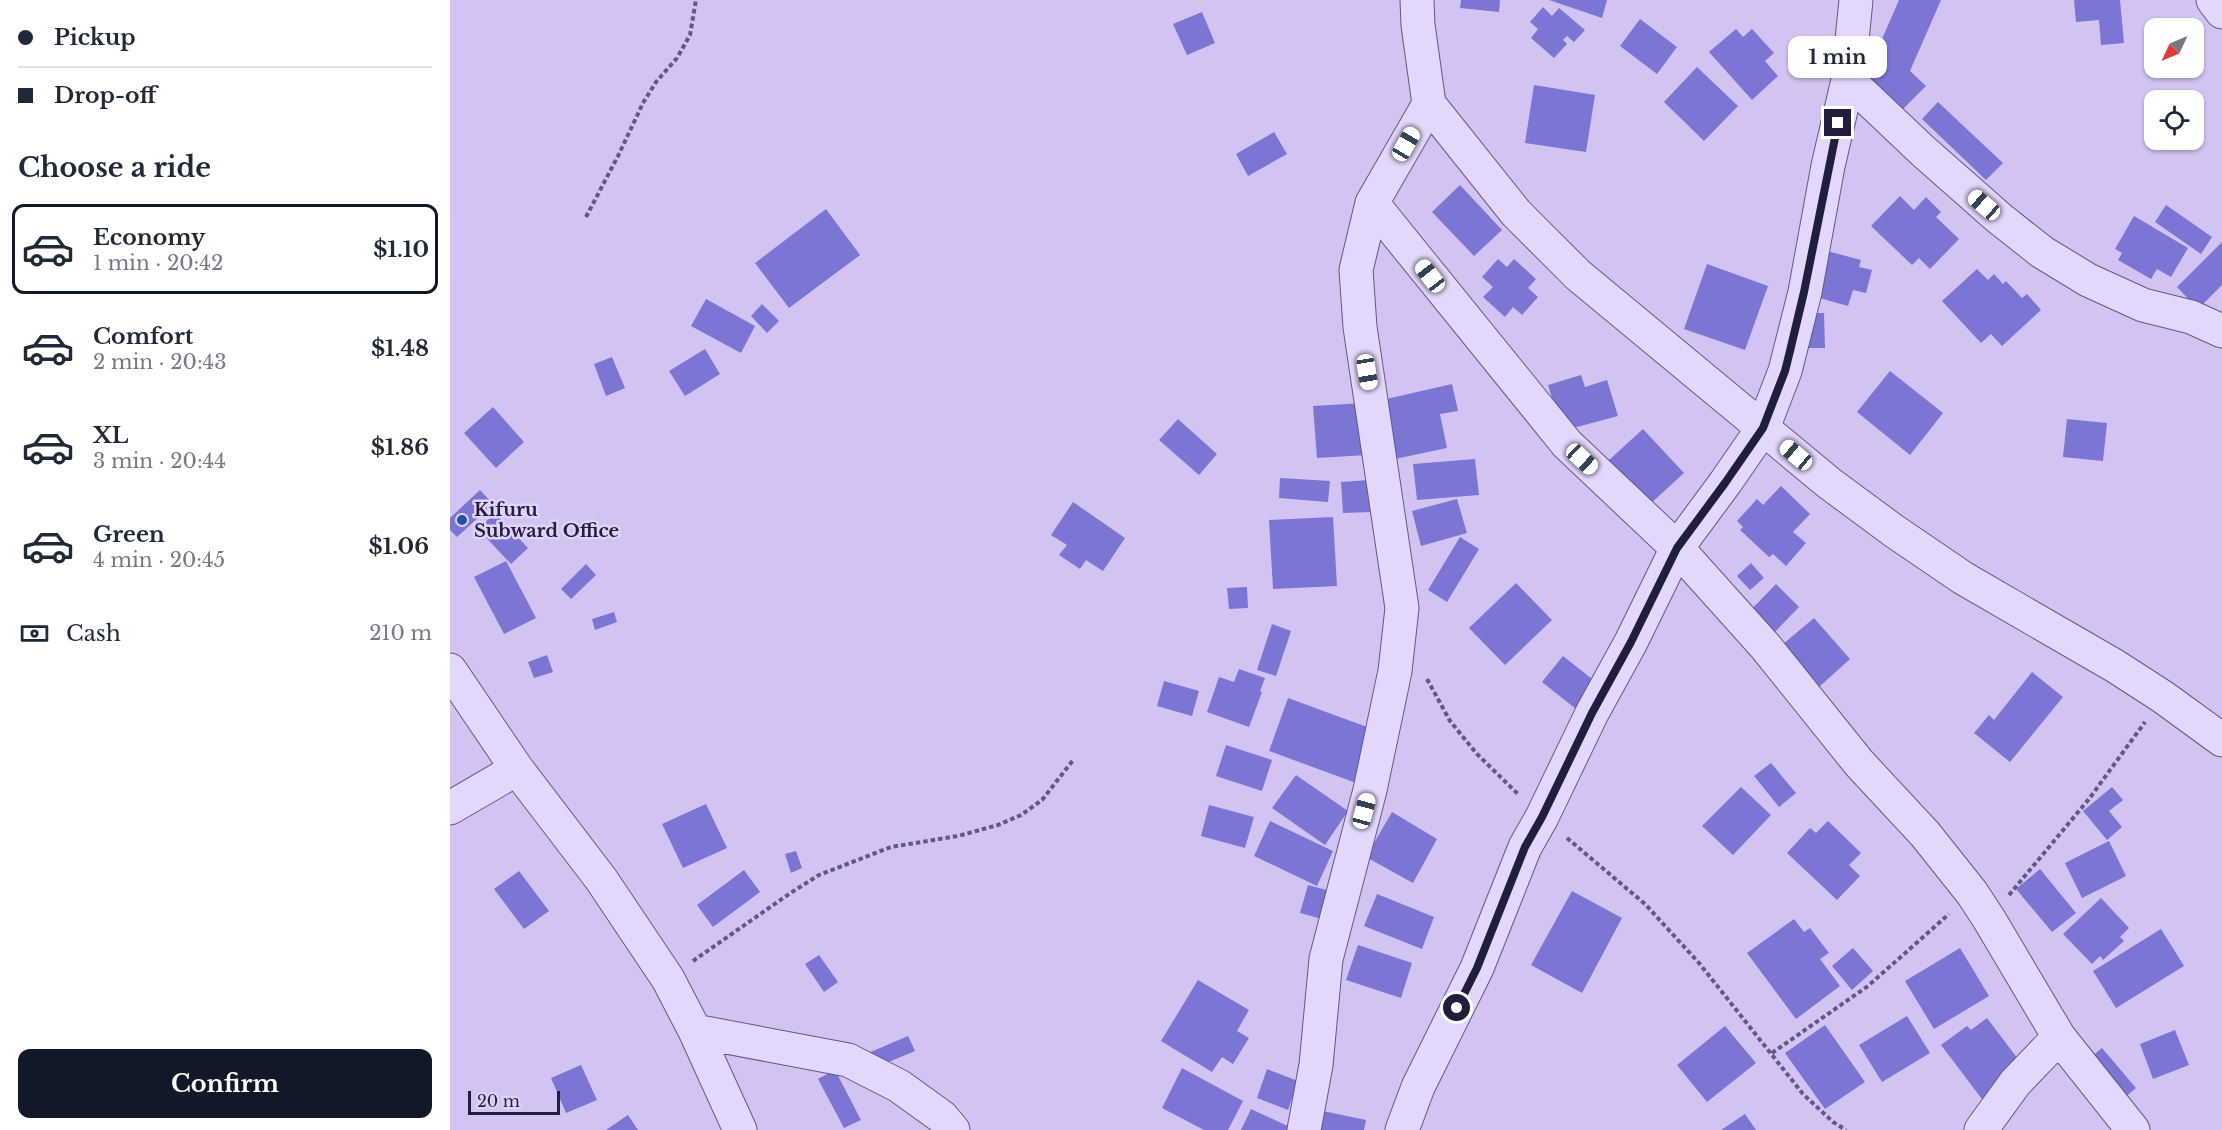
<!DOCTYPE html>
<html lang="en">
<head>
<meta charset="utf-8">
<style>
  :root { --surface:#fff; --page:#f6f6f7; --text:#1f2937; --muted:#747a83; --line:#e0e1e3; --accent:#111827 }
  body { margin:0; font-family:"Libre Baskerville",serif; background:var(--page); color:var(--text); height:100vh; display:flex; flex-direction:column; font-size:22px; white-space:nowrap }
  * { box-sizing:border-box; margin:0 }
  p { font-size:20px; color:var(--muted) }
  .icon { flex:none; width:33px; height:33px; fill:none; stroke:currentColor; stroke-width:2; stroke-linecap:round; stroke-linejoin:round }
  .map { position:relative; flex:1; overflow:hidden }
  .sheet { display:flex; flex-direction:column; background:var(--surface); width:450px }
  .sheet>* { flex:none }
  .banner { display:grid; align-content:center; height:132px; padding:0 18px; background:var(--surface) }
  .needle { width:39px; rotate:226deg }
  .controls { position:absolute; left:1694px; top:18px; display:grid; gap:12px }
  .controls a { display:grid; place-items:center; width:60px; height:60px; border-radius:12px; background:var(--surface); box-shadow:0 2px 4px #0004; font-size:30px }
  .scale { position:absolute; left:18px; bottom:15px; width:92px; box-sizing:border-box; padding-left:6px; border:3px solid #211d3d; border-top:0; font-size:16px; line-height:21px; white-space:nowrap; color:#211d3d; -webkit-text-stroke:4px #e0d3f9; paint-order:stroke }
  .end { position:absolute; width:27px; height:27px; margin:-14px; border:8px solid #211d3d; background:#fff; box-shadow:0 0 0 3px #fff }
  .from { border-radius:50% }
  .bubble { position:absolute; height:42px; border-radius:12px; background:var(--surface); box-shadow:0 2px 4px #0004; font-size:20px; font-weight:800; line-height:42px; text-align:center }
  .car { position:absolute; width:18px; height:36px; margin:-18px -9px; border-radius:8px; box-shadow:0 0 4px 2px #0007; background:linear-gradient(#fff 24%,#345 0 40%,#fff 0 76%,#345 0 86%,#fff 0) }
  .banner b { display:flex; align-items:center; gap:21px; height:57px; font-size:22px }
  .banner b+b { border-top:2px solid var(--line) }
  .banner i { width:15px; height:15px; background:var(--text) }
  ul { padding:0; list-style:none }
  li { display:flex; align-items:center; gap:18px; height:90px; margin:0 12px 9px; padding:0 6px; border:3px solid transparent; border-radius:12px }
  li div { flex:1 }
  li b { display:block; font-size:22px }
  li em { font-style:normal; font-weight:800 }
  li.current { border-color:var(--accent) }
  li>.icon { width:54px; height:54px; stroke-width:1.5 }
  h2 { padding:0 18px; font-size:27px; line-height:72px }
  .pay { display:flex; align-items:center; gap:15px; height:66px; padding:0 18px; font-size:22px }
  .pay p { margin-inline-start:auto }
  .action { display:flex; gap:12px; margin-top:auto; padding:12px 18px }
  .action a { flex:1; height:69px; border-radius:12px; background:var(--accent); color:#fff; font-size:24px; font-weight:800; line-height:69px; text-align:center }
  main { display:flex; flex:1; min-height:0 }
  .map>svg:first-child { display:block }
</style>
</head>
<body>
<main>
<section class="sheet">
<div class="banner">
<b><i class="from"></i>Pickup</b>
<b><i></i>Drop-off</b>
</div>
<h2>Choose a ride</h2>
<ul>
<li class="current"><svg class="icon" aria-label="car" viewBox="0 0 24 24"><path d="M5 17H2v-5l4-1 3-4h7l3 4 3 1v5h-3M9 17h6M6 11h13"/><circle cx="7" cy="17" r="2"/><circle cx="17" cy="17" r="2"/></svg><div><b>Economy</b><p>1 min · 20:42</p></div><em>$1.10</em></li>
<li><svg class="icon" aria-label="car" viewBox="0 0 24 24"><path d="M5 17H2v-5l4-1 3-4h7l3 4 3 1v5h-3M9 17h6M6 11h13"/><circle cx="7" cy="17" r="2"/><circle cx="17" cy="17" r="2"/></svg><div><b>Comfort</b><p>2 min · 20:43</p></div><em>$1.48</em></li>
<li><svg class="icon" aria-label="car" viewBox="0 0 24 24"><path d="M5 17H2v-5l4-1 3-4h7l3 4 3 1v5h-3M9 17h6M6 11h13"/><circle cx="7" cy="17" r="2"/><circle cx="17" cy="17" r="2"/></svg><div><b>XL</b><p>3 min · 20:44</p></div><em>$1.86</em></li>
<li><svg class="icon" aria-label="car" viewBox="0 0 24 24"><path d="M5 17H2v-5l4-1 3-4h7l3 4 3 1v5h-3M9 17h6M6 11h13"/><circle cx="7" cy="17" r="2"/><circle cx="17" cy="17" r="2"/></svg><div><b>Green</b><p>4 min · 20:45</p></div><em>$1.06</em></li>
</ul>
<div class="pay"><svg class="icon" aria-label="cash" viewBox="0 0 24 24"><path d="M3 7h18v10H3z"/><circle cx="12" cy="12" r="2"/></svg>Cash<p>210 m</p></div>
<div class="action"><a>Confirm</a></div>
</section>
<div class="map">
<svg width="1772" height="1130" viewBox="0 0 1772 1130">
  <rect width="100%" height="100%" fill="#d3c3f2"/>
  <path fill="#7b75d4" d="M 1011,0 L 1050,0 L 1049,12 L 1010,8 Z
    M 1099,0 L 1157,0 L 1152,18 Z
    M 1449,0 L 1491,0 L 1460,71 L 1476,86 L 1448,114 L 1415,78 Z
    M 1624,0 L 1670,0 L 1674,43 L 1651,45 L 1649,20 L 1626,22 Z
    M 1093,7 L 1102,16 L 1109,8 L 1135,30 L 1124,42 L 1117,36 L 1113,40 L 1117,44 L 1104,58 L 1081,38 L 1088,29 L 1080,22 Z
    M 752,12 L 765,43 L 737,55 L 723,24 Z
    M 1190,19 L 1227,47 L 1207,74 L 1170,46 Z
    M 1286,29 L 1293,37 L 1302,29 L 1324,53 L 1315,61 L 1328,76 L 1302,100 L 1259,52 Z
    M 1247,67 L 1288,106 L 1254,141 L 1214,102 Z
    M 1084,85 L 1145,95 L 1136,152 L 1075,143 Z
    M 1488,102 L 1553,163 L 1536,180 L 1472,119 Z
    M 824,132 L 837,154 L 798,176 L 786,154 Z
    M 1010,185 L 1052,230 L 1024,256 L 982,212 Z
    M 1450,196 L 1464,210 L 1476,197 L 1491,212 L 1486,217 L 1509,239 L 1480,269 L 1469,258 L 1462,265 L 1421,226 Z
    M 1716,205 L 1762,237 L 1751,254 L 1705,222 Z
    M 376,209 L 410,255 L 339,308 L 305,263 Z
    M 1684,216 L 1738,248 L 1721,277 L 1707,269 L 1701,279 L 1668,260 L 1672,253 L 1665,249 Z
    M 1772,242 L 1772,285 L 1748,309 L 1727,287 Z
    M 1377,251 L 1411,260 L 1409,267 L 1422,270 L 1416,293 L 1403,290 L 1398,306 L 1366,297 Z
    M 1048,259 L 1057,267 L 1064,259 L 1086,279 L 1078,288 L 1088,297 L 1072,315 L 1063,307 L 1055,317 L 1033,297 L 1043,287 L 1032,277 Z
    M 1257,264 L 1318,286 L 1295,350 L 1234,329 Z
    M 1527,269 L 1538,280 L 1544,274 L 1553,284 L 1556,281 L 1572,298 L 1577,294 L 1591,310 L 1552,346 L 1541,334 L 1531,343 L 1492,301 Z
    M 256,299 L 305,326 L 291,353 L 241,326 Z
    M 312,304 L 329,321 L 317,333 L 301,316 Z
    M 1356,313 L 1374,313 L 1375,348 L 1357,348 Z
    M 255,349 L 270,374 L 235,396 L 219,371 Z
    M 162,357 L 175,388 L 156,396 L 144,364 Z
    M 1440,371 L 1493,413 L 1460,455 L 1407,412 Z
    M 1131,375 L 1135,387 L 1157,380 L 1168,416 L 1112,431 L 1098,385 Z
    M 1002,384 L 1008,411 L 990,414 L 997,448 L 945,459 L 932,400 Z
    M 913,403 L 917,455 L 867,458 L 863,406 Z
    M 43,407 L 74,442 L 46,468 L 14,433 Z
    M 728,419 L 767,454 L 749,475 L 709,440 Z
    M 1617,419 L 1657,423 L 1653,461 L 1613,457 Z
    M 1193,429 L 1234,473 L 1199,505 L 1158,461 Z
    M 1025,459 L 1029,495 L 967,500 L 963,464 Z
    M 830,478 L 880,481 L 878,502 L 829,498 Z
    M 919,480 L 921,512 L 893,513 L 891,482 Z
    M 1331,486 L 1360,514 L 1343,532 L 1356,543 L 1336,566 L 1323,554 L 1319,557 L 1290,530 L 1293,527 L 1287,521 L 1307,499 L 1313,505 Z
    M 30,490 L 43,504 L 7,537 L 0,530 L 0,518 Z
    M 1007,499 L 1017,533 L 971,546 L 962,511 Z
    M 623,502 L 675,538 L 653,571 L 636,560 L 630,569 L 609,555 L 617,545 L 601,535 Z
    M 45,513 L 78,548 L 61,564 L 28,529 Z
    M 883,517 L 887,586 L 823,589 L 819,520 Z
    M 1010,537 L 1029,549 L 997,602 L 978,590 Z
    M 56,561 L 86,618 L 54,634 L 24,577 Z
    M 1301,563 L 1314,578 L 1300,590 L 1287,576 Z
    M 136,564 L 146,575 L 121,599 L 111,589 Z
    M 1066,583 L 1102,620 L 1055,665 L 1019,628 Z
    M 1326,584 L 1349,607 L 1319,638 L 1296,615 Z
    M 797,587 L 798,608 L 779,609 L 777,588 Z
    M 164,612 L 167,622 L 145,630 L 142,619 Z
    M 1364,618 L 1400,659 L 1369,687 L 1332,645 Z
    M 822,624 L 841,631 L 826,676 L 807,670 Z
    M 97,655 L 103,672 L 84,678 L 78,662 Z
    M 1113,656 L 1147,683 L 1126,709 L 1092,682 Z
    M 789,669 L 815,678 L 810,691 L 812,692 L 799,727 L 757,712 L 769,677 L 784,682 Z
    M 1582,672 L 1613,697 L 1560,762 L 1524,733 L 1539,715 L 1544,720 Z
    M 714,681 L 749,691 L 742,716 L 707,706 Z
    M 838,698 L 928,731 L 909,784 L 819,751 Z
    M 776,745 L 822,760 L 812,791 L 766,776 Z
    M 1321,763 L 1346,793 L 1329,807 L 1304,776 Z
    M 846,775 L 898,811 L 875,845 L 822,808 Z
    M 1291,787 L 1321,815 L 1283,855 L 1252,826 Z
    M 1662,787 L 1673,800 L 1659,811 L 1672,827 L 1657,840 L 1633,811 Z
    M 256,804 L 277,848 L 233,868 L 212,824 Z
    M 759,805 L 804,817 L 795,848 L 751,836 Z
    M 942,812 L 987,839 L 963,883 L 916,857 Z
    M 820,821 L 883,851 L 867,886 L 804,856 Z
    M 1378,821 L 1411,853 L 1399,865 L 1410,876 L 1387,900 L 1337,853 L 1360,828 L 1366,833 Z
    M 1659,841 L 1676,876 L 1632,898 L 1615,863 Z
    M 346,851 L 352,868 L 341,873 L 335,854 Z
    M 1590,869 L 1626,913 L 1602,932 L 1566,889 Z
    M 294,870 L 310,892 L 263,927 L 247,905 Z
    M 69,871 L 99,911 L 74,929 L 44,889 Z
    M 858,885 L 880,891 L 872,919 L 850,913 Z
    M 1122,891 L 1172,918 L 1132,993 L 1081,965 Z
    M 927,894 L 984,917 L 972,949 L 914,926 Z
    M 1651,898 L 1679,928 L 1670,937 L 1674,941 L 1653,960 L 1650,956 L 1642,964 L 1613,934 Z
    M 1344,919 L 1354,932 L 1360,928 L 1379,953 L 1370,959 L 1390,986 L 1346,1019 L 1297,953 Z
    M 1711,929 L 1734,966 L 1666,1008 L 1643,971 Z
    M 908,945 L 962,963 L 951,998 L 896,980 Z
    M 1403,948 L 1423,971 L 1402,990 L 1382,966 Z
    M 1510,948 L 1539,996 L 1484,1029 L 1455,981 Z
    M 369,955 L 388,982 L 374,992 L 355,964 Z
    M 748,980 L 799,1010 L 787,1031 L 799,1038 L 783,1064 L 772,1057 L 762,1072 L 711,1041 Z
    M 1457,1016 L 1480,1053 L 1432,1082 L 1409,1045 Z
    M 1537,1018 L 1571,1063 L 1535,1103 L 1491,1045 L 1517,1026 L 1521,1030 Z
    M 1375,1025 L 1415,1082 L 1375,1109 L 1335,1053 Z
    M 1275,1026 L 1306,1063 L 1257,1102 L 1227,1065 Z
    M 1725,1030 L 1739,1065 L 1703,1079 L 1690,1044 Z
    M 458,1036 L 465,1051 L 422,1069 L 416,1054 Z
    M 1652,1048 L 1686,1088 L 1668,1103 L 1634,1063 Z
    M 131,1065 L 147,1100 L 116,1113 L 101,1078 Z
    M 732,1068 L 793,1101 L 778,1130 L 754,1130 L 712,1108 Z
    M 817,1069 L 848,1081 L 838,1110 L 807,1098 Z
    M 385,1070 L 411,1120 L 394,1128 L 368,1079 Z
    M 801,1109 L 846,1130 L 791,1130 Z
    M 873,1111 L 916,1120 L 914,1130 L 869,1130 Z
    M 1295,1114 L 1306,1130 L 1271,1130 Z
    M 178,1115 L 188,1130 L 156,1130 Z"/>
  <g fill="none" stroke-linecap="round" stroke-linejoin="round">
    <g stroke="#61578e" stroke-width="35">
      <path id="minor" d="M 967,0 L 968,25 L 979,104 L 1066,213 L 1128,275 L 1379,483 L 1444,531 L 1513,578 L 1665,666 L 1713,697 L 1772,740
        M 1763,0 L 1772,12
        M 1398,80 L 1473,151 L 1549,218 L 1592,252 L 1638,280 L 1693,305 L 1741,317 L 1772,331
        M 922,203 L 1117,444 L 1227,548 L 1315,646 L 1409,763 L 1475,834 L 1522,893 L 1539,919 L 1609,1037 L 1683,1130
        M 0,670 L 67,769 L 151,879 L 218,979 L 245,1031 L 290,1130
        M 0,808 L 67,769
        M 245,1031 L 398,1060 L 449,1086 L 492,1117 L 503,1130
        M 854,1130 L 866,1065 L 876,959 L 920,790 L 945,671 L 952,608 L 910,327 L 906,270 L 922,203 L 979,104
        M 952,1130 L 968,1087 L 1027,968 L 1075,847 L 1092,817 L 1142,713 L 1181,642 L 1227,548 L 1275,483 L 1313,428 L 1335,371 L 1355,292 L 1378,166 L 1398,80 L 1406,0
        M 1531,1130 L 1565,1083 L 1609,1037"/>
    </g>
    <path stroke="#61578e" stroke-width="4" stroke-dasharray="4.5 3" stroke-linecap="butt" d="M 136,217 L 169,154 L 193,103 L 206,82 L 227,58 L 240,35 L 246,0
      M 977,679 L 1000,721 L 1027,754 L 1069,795
      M 1117,838 L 1195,904 L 1249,963 L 1353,1094 L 1383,1122 L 1396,1130
      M 1559,895 L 1639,799 L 1695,722
      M 243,961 L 339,894 L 369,875 L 441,847 L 508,836 L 548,825 L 571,815 L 592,800 L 624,759
      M 1322,1053 L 1418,986 L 1499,914"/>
    <use href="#minor" stroke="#e4d7fc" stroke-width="33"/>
  </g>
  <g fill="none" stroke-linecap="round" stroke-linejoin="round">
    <path stroke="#211d3d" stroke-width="8" d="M 1007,1008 L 1027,968 L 1075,847 L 1092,817 L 1142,713 L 1181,642 L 1227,548 L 1275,483 L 1313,428 L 1335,371 L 1340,351 L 1354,292 L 1388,123"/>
  </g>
  <circle fill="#2251a3" stroke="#e0d3f9" stroke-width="2" cx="12" cy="520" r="6"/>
  <g text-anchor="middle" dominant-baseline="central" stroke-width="5" stroke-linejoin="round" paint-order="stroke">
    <g font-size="18" font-weight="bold" fill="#211d3d" stroke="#e0d3f9" text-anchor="start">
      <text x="24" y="510">Kifuru<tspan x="24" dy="21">Subward Office</tspan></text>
    </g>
  </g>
</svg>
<div class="controls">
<a><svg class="needle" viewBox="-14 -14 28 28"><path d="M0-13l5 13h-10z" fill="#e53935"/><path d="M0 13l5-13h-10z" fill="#747a83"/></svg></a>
<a><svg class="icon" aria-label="locate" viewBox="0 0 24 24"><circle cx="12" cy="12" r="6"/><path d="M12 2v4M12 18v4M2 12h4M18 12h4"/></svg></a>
</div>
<div class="scale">20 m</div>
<i class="end from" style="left:1007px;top:1008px"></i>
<i class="end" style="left:1388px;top:123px"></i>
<div class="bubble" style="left:1338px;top:36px;width:99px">1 min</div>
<i class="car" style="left:956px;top:144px;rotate:30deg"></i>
<i class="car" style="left:1534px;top:205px;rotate:311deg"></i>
<i class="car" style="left:980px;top:276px;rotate:322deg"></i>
<i class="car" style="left:917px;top:372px;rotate:171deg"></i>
<i class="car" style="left:1346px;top:455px;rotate:310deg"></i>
<i class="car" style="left:1132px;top:459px;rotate:133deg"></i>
<i class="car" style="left:914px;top:811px;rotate:15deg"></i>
</div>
</main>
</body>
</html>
